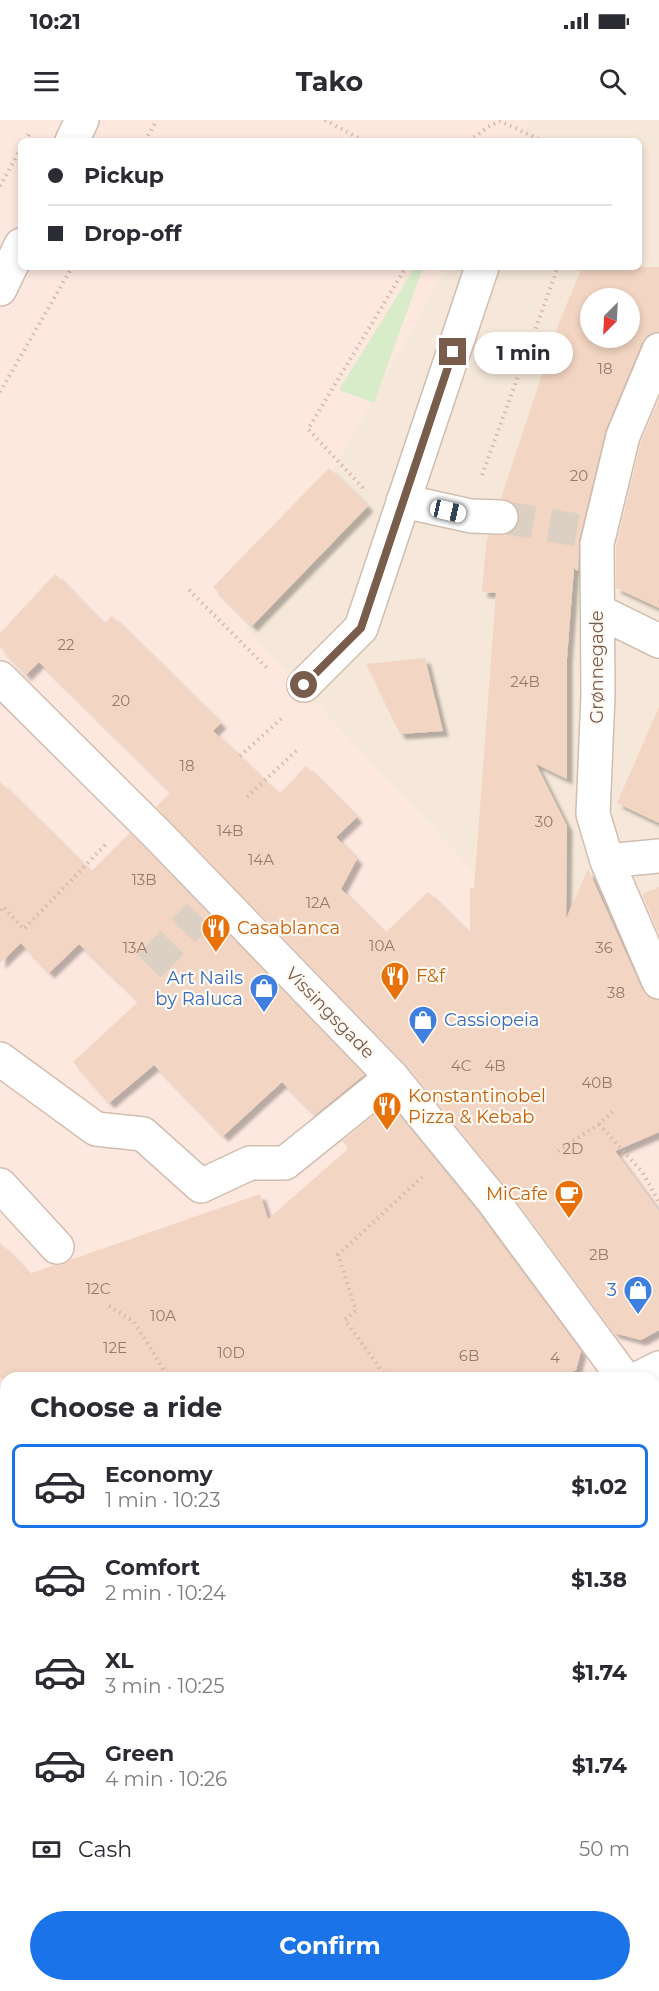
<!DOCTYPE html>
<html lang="en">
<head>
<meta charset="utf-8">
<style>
  :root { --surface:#fff; --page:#f2f2f3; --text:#2b2b33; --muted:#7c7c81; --line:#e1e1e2; --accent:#1a73e8 }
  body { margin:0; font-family:Montserrat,sans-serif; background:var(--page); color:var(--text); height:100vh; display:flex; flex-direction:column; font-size:22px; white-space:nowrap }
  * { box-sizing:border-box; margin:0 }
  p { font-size:20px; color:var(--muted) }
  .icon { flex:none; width:33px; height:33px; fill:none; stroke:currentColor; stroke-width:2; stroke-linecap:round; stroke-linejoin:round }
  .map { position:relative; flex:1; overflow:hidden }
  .side { position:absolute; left:0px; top:1252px; width:660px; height:620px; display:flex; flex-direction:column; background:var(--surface); border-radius:18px 18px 0 0; box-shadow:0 3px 9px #0003 }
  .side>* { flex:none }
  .hud { position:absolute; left:18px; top:18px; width:624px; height:132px; border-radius:9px; box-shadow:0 3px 9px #0003; display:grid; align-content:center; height:132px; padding:0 30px; background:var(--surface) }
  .needle { width:39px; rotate:204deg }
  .tools { position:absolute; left:580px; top:168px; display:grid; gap:12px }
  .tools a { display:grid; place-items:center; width:60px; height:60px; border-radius:50%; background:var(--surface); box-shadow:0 3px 9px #0003; font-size:30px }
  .end { position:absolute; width:27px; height:27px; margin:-14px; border:8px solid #7a5c4d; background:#fff; box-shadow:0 0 0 3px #fff }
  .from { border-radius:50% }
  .bubble { position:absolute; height:42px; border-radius:21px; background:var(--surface); box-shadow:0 3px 9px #0003; font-size:20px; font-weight:700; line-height:42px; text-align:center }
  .car { position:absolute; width:18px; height:36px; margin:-18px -9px; border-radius:8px; box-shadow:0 0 4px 2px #0007; background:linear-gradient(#fff 24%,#345 0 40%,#fff 0 76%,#345 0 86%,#fff 0) }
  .hud b { display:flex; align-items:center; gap:21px; height:57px; font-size:22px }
  .hud b+b { border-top:2px solid var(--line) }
  .hud i { width:15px; height:15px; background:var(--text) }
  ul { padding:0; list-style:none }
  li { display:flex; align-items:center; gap:18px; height:84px; margin:0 12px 9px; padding:0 18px; border:3px solid transparent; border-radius:9px }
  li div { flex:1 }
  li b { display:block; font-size:22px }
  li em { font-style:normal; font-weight:700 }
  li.selected { border-color:var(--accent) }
  li>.icon { width:54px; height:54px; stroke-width:1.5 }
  h2 { padding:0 30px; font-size:27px; line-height:72px }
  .pay { display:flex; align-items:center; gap:15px; height:66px; padding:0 30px; font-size:22px }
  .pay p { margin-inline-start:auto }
  .primary-button { display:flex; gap:12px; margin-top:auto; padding:12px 30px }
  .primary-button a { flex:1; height:69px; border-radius:36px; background:var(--accent); color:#fff; font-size:24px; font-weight:700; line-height:69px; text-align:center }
  .status { display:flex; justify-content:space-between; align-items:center; height:42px; padding:0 30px; background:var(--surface); direction:ltr }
  .status svg { height:16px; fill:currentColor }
  header { display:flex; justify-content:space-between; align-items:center; height:78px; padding:0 30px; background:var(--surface); font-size:27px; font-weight:700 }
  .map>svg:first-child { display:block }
</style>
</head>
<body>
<div class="status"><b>10:21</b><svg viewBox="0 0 49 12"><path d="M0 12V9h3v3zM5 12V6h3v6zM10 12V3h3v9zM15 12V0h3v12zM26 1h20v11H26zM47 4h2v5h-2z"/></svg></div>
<header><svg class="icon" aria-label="menu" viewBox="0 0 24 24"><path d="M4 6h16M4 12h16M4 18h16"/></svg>Tako<svg class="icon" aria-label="search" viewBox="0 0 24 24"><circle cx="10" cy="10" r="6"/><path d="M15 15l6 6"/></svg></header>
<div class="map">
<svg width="659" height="1871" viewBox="0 0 659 1871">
  <defs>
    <filter id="shadow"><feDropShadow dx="5.5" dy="5.5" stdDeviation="1.5" flood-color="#0004"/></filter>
  </defs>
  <rect width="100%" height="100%" fill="#fdf6ec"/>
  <path fill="#f5e8da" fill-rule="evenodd" d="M 529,0 L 659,0 L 659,776 L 534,817 L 245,508 L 446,147 L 639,147 L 639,21 L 517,21 ZM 591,178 L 630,178 L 630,218 L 591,218 Z"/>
  <path fill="#fde8e0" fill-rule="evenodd" d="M 0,0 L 529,0 L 517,21 L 21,21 L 21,147 L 446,147 L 245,508 L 534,817 L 659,776 L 659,1871 L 0,1871 ZM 6,1258 L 654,1258 L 654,1866 L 6,1866 Z"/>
  <path fill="#d8ecc9" d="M 415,147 L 423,147 L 374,283 L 339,270 Z"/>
  <path fill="#f3d5c3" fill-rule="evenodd" filter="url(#shadow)" d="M 582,147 L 659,147 L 659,212 L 648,215 L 642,223 L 606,309 L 579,420 L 578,451 L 574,448 L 567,538 L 567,659 L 536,644 L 567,706 L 566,799 L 588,749 L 642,869 L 648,877 L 659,880 L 659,1012 L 615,1031 L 659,1091 L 659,1210 L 641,1220 L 614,1213 L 506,1067 L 407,945 L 156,687 L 171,672 L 39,542 L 26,555 L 0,527 L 0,513 L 55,454 L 104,504 L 112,496 L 221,603 L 213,611 L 279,674 L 306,646 L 357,697 L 336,717 L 357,739 L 341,769 L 385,813 L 428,772 L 470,814 L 470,768 L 474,768 L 496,473 L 482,472 L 486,424 L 489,415 L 509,414 L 517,406 L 520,397 L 517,388 L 510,381 L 501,378 L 559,203 ZM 591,178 L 630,178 L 630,218 L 591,218 Z
    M 659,279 L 659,488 L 616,468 L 616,426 L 641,322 Z
    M 329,348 L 368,386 L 252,506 L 213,467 Z
    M 425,538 L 443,611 L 400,614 L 366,544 Z
    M 659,587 L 659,703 L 617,683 Z
    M 0,662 L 91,752 L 130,713 L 364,955 L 315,995 L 282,962 L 223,1016 L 154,945 L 109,983 L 73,942 L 139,881 L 79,824 L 49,853 L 21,823 L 0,843 Z
    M 659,767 L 659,815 L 642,774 Z
    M 389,983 L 476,1090 L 581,1231 L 576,1250 L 559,1258 L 0,1258 L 0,1123 L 29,1154 L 55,1145 L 62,1145 L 70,1140 L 260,1074 L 268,1099 L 349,1028 L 342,1021 Z"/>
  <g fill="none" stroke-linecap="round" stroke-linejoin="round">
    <path stroke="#dcd0c4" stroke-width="33" stroke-dasharray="33 16" stroke-linecap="butt" d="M 501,397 L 577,410
      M 149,846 L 199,795"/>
    <g stroke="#d1beb0" stroke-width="36">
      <path id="minor" d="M 72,21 L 82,0
        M 0,169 L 21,125
        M 659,230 L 623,316 L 597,424 L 598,575 L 593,694 L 607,741 L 659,862
        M 403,381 L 471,396 L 501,397
        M 598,491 L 659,521
        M 0,558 L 158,715 L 392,957 L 491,1078 L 624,1258
        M 304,565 L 361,508 L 482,147
        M 607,741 L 659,736
        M 0,939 L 96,1009 L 143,1014 L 201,1066 L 250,1043 L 285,1043 L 392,957
        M 0,1065 L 57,1127
        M 639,1258 L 659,1248
        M 654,1285 L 659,1289
        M 0,1505 L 6,1503
        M 654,1856 L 659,1853
        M 109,1866 L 110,1871
        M 615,1866 L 623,1871"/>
    </g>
    <path stroke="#d9b8a5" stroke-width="4" stroke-dasharray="1.5 4.5" stroke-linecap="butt" d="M 325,0 L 364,21
      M 25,21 L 31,11
      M 145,21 L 157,0
      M 469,21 L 488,7 L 500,1 L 543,21
      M 0,66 L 21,28
      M 0,272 L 72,147
      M 482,355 L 558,147
      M 363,368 L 308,309 L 406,147
      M 189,470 L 267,548
      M 240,636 L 282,598
      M 247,677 L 297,630
      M 0,790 L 3,787 L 24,809 L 108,722
      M 599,1004 L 643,1053 L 659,1082
      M 558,1031 L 599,1004 L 614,990
      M 109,1186 L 134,1202 L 169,1258
      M 387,1258 L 345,1200 L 356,1190 L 338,1135 L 422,1057
      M 654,1483 L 659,1490"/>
    <use href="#minor" stroke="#fff" stroke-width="33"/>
  </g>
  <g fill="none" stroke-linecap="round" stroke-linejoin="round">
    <path stroke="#7a5c4d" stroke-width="8" d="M 304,565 L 361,508 L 453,232"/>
  </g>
  <defs>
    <g id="restaurant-pin" transform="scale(1.5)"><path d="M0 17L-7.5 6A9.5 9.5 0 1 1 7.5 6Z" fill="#e8710a" stroke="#fffaf3"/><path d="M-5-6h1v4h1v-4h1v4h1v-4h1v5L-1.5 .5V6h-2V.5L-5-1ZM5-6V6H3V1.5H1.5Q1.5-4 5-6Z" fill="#fff"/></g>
    <g id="shop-pin" transform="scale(1.5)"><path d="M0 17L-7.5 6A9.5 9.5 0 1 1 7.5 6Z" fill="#3f7fe0" stroke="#fffaf3"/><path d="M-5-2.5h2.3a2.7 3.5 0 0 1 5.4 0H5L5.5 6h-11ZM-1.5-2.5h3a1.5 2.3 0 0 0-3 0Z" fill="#fff"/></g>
    <g id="cafe-pin" transform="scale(1.5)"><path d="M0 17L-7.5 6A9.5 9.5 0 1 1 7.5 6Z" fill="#e8710a" stroke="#fffaf3"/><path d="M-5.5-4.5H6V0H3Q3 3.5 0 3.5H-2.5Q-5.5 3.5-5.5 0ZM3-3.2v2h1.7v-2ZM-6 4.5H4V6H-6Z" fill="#fff"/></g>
  </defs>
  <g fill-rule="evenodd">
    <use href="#restaurant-pin" x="216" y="808"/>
    <use href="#restaurant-pin" x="395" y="856"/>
    <use href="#shop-pin" x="264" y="868"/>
    <use href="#shop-pin" x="423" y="900"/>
    <use href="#restaurant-pin" x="387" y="986"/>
    <use href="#cafe-pin" x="569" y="1074"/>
    <use href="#shop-pin" x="638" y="1170"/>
  </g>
  <g text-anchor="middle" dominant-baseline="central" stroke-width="4.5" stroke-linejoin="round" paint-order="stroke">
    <g font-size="15" fill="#987a6a">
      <text x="605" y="248">18</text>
      <text x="579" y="355">20</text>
      <text x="66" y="524">22</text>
      <text x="525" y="561">24B</text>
      <text x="121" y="580">20</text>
      <text x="187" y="645">18</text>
      <text x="544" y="701">30</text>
      <text x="230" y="710">14B</text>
      <text x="261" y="739">14A</text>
      <text x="144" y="759">13B</text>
      <text x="318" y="782">12A</text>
      <text x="382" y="825">10A</text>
      <text x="135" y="827">13A</text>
      <text x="604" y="827">36</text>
      <text x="616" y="872">38</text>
      <text x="461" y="945">4C</text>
      <text x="495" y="945">4B</text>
      <text x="597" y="962">40B</text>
      <text x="573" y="1028">2D</text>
      <text x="599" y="1134">2B</text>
      <text x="98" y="1168">12C</text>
      <text x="163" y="1195">10A</text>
      <text x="115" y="1227">12E</text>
      <text x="231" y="1232">10D</text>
      <text x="469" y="1235">6B</text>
      <text x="555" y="1237">4</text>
    </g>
    <g font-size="18" fill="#7a5c4d" stroke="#fffaf3">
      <text transform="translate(597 547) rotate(-90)">Grønnegade</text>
      <text transform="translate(330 893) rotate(46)">Vissingsgade</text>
    </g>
    <g font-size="18" fill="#c56008" stroke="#fffaf3" text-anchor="start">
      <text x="237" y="808">Casablanca</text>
      <text x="416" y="856">F&amp;f</text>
      <text x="408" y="976">Konstantinobel<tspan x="408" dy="21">Pizza &amp; Kebab</tspan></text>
      <text x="548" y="1074" text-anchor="end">MiCafe</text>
    </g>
    <g font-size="18" fill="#366cbe" stroke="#fffaf3" text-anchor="end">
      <text x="243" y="858">Art Nails<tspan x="243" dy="21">by Raluca</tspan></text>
      <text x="444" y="900" text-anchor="start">Cassiopeia</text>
      <text x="617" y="1170">3</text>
    </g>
  </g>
</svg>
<div class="tools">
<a><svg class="needle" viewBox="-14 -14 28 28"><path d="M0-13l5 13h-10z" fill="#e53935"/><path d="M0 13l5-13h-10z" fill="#7c7c81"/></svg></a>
</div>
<i class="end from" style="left:304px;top:565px"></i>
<i class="end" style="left:453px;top:232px"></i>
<div class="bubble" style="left:474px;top:212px;width:99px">1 min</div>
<i class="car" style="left:448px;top:391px;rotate:103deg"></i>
<div class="hud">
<b><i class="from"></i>Pickup</b>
<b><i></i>Drop-off</b>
</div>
<section class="side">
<h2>Choose a ride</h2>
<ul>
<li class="selected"><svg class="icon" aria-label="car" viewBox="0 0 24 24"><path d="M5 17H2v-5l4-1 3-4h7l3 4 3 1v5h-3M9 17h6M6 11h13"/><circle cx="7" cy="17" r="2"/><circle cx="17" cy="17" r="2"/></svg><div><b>Economy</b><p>1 min · 10:23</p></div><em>$1.02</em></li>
<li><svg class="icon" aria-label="car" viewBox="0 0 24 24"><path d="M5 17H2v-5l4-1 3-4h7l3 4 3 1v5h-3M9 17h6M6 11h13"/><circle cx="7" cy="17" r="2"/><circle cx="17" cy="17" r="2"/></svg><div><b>Comfort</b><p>2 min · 10:24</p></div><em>$1.38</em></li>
<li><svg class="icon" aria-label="car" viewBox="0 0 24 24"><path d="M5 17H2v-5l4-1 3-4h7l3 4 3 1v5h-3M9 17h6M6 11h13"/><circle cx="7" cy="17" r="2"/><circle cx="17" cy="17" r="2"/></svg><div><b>XL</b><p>3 min · 10:25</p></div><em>$1.74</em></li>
<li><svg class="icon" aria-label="car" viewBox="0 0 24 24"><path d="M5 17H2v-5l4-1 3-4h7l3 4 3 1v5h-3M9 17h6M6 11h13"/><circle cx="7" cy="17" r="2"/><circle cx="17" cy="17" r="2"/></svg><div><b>Green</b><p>4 min · 10:26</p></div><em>$1.74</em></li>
</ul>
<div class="pay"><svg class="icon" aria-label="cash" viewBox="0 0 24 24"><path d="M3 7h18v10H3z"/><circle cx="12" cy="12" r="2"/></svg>Cash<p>50 m</p></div>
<div class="primary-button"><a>Confirm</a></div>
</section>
</div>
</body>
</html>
